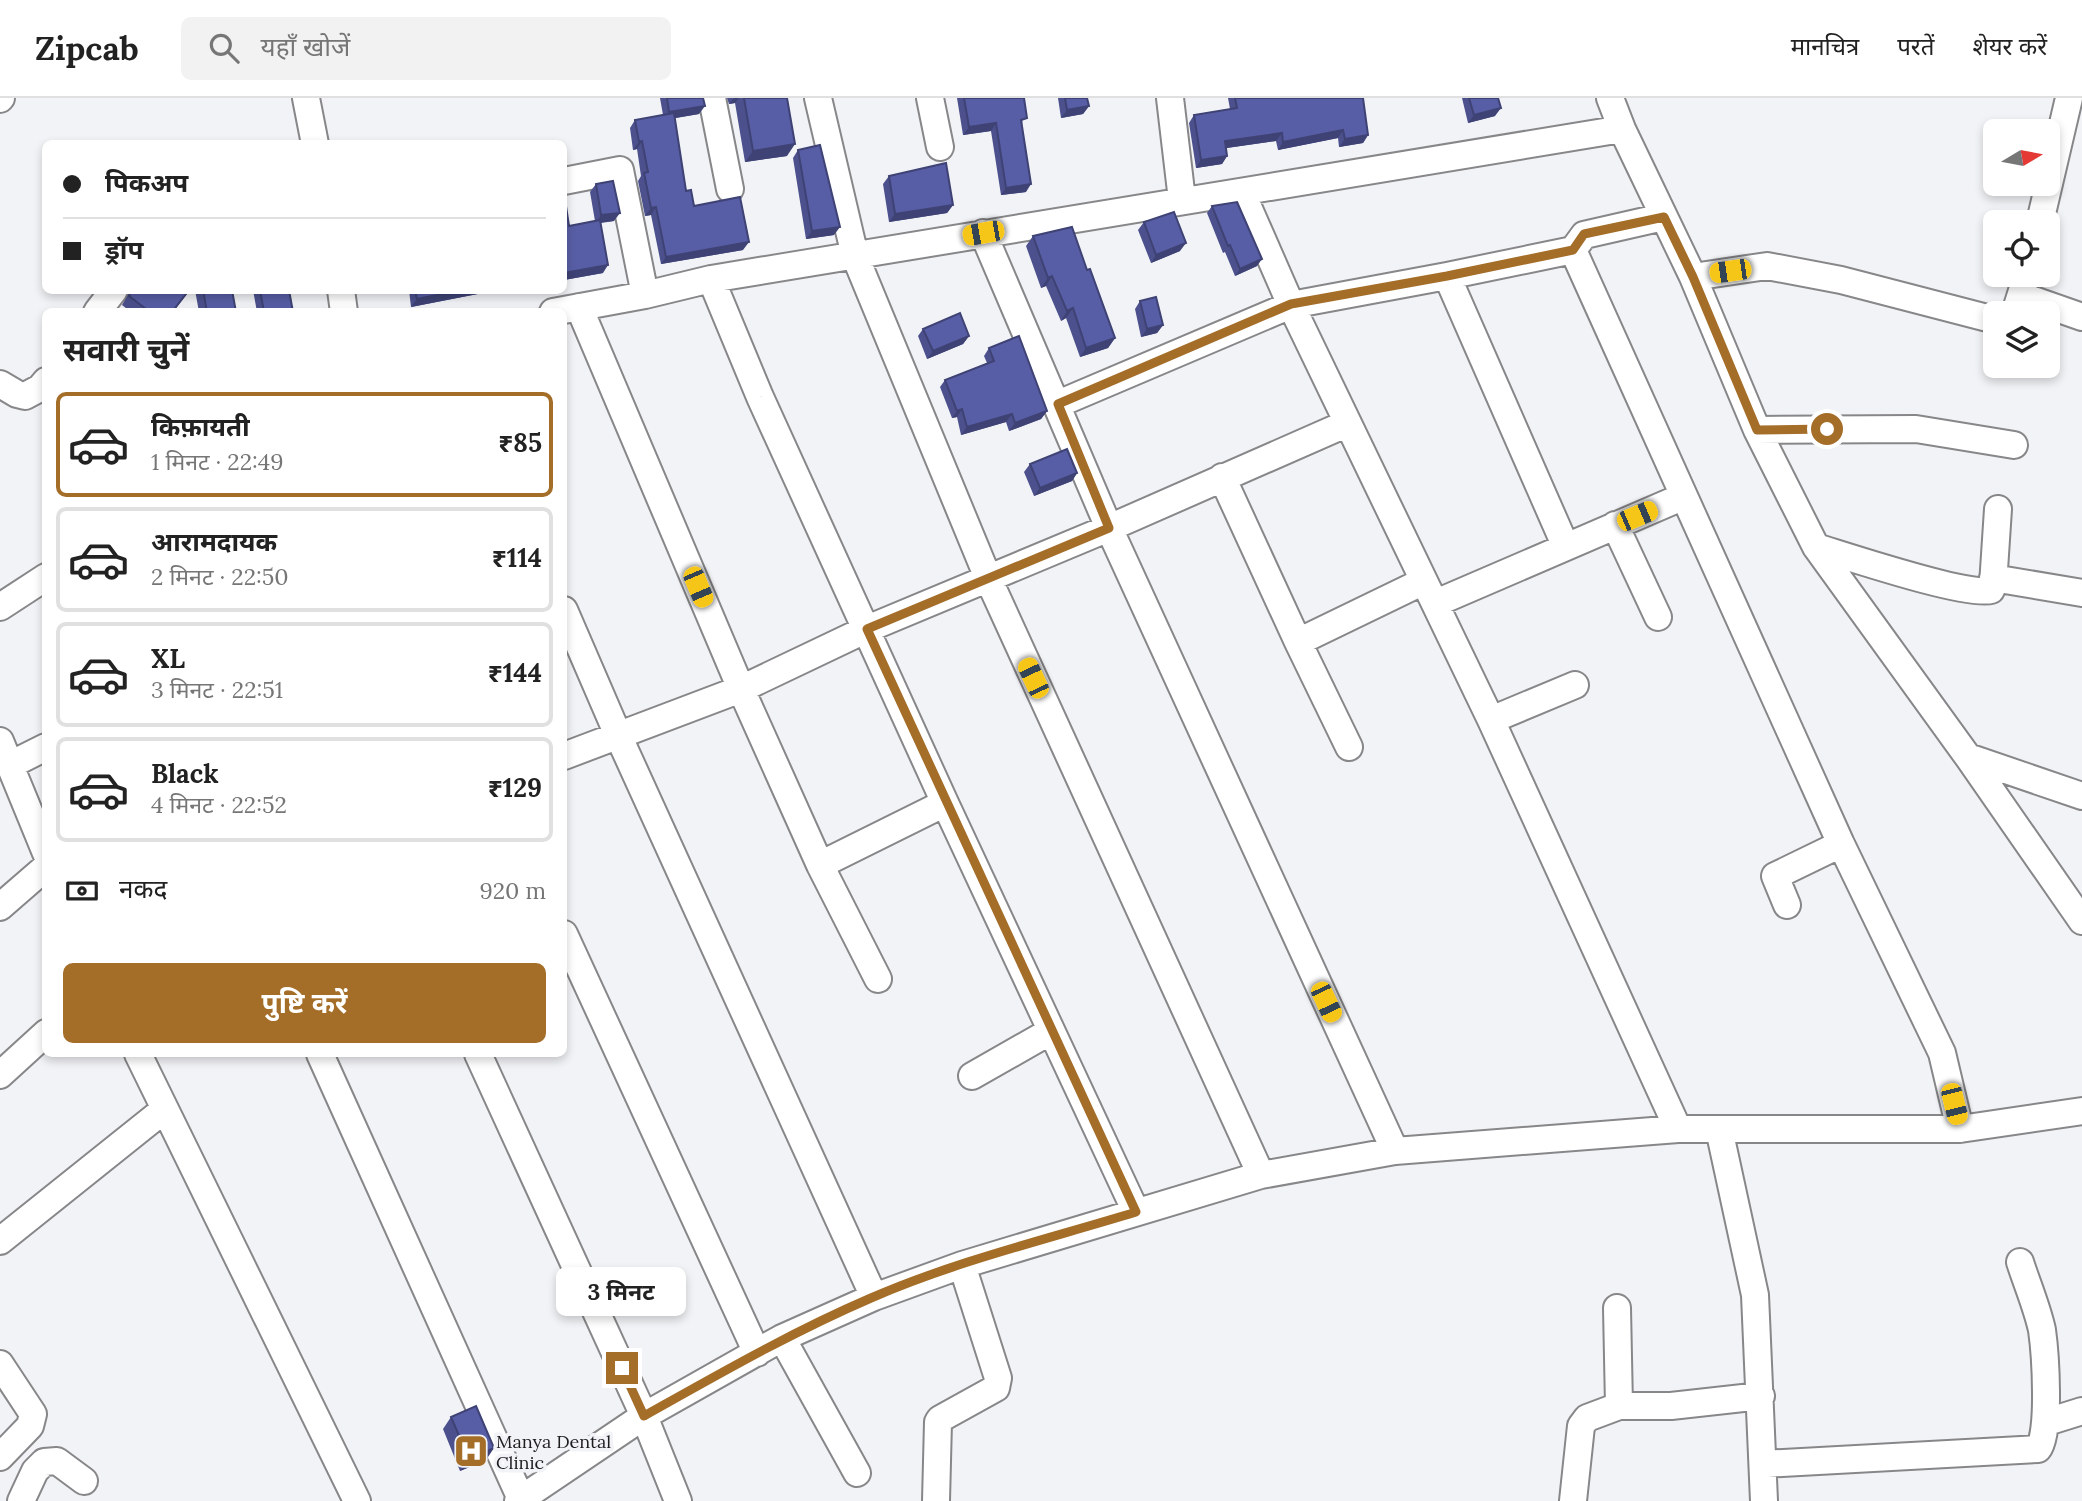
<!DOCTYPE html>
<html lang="hi">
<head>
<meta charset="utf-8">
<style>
  :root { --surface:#fff; --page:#f2f2f2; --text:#222; --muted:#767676; --line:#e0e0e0; --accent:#a46d28 }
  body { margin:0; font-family:Lora,"Noto Sans Devanagari",serif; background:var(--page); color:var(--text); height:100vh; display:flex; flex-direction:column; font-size:26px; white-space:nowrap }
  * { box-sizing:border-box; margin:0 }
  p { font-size:23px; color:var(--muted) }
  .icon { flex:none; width:38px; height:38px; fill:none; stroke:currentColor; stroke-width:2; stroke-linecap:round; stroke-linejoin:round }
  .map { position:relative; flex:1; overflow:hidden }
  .drawer { position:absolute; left:42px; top:210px; width:525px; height:749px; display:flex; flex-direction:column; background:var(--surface); border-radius:10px; box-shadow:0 4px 10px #0003 }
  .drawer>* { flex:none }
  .hud { position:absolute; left:42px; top:42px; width:525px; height:154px; border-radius:10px; box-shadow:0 4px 10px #0003; display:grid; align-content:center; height:154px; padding:0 21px; background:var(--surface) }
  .needle { width:46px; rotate:80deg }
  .buttons { position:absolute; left:1983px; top:21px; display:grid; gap:14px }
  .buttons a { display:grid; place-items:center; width:77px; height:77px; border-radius:10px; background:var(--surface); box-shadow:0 4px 10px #0003; font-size:35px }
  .end { position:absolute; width:32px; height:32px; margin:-16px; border:9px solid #a46d28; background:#fff; box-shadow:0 0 0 4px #fff }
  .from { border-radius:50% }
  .bubble { position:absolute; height:49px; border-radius:10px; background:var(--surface); box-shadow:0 4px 10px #0003; font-size:23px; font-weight:700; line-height:49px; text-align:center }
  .car { position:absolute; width:21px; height:42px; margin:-21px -10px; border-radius:9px; box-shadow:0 0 5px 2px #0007; background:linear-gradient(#f5c518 24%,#345 0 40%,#f5c518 0 76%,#345 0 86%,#f5c518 0) }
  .hud b { display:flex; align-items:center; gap:24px; height:66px; font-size:26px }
  .hud b+b { border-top:2px solid var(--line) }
  .hud i { width:18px; height:18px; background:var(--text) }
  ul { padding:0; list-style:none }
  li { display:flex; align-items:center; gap:21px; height:105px; margin:0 14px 10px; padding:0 7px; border:4px solid var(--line); border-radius:10px }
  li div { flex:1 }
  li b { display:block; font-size:26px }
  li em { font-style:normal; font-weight:700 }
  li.current { border-color:var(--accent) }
  li>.icon { width:63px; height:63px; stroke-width:1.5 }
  h2 { padding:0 21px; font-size:32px; line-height:84px }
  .pay { display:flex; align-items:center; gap:18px; height:77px; padding:0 21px; font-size:26px }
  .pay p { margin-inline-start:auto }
  .primary-button { display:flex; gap:14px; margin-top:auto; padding:14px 21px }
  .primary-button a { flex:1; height:80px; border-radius:10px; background:var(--accent); color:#fff; font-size:28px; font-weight:700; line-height:80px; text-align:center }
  header { display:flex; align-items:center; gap:42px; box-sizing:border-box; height:98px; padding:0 35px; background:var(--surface); border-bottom:2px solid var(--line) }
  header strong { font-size:33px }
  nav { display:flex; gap:38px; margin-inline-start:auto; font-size:24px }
  .search { width:490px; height:63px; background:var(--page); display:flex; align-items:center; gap:18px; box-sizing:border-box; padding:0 24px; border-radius:10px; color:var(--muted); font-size:26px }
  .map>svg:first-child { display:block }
</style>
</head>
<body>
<header>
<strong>Zipcab</strong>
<div class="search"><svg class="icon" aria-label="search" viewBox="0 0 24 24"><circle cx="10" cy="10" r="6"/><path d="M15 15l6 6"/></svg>यहाँ खोजें</div>
<nav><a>मानचित्र</a><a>परतें</a><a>शेयर करें</a></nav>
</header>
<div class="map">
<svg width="2082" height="1403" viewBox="0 0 2082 1403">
  <rect width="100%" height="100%" fill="#f2f3f6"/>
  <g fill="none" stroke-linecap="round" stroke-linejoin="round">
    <g stroke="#87878a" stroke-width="30">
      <path id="minor" d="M 306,0 L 315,46
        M 712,0 L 730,91
        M 818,0 L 855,158 L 988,480 L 1261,1077
        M 930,0 L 940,49
        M 1170,0 L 1182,102
        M 1610,0 L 1622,31 L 1693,179 L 1757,332 L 1816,449 L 1968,659 L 2082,823
        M 0,1 L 1,0
        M 564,83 L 620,72 L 645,197
        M 1242,95 L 1291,207 L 1491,622 L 1678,1031
        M 2040,124 L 2069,0
        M 983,135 L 1109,430 L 1395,1053
        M 1573,152 L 1841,746 L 1942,955 L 1960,1031
        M 1447,178 L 1565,447
        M 1693,179 L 1767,168 L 1841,182 L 1995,222
        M 711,181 L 760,299 L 945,705 L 1136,1114
        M 341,192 L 344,214
        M 2022,198 L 2082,219
        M 579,209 L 741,591 L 820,767 L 878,881
        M 97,214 L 114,192
        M 553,214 L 645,197 L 711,181 L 1622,31
        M 2015,215 L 2027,177
        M 0,286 L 17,296 L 25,298 L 40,290 L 46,283
        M 1058,306 L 1291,207 L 1447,178 L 1573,152 L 1584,137 L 1663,119
        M 1757,332 L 1916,331 L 2014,347
        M 1222,379 L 1298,544
        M 1615,427 L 1658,519
        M 1816,449 C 1846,458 1968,499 1991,492 L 1993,487 L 1998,411
        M 1993,480 L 2082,495
        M 1436,505 L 1682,399
        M 0,509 L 46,479
        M 564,512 L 618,637 L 874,1199
        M 1491,622 L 1575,587
        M 0,643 L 46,755
        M 1349,649 L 1298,544 L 1424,483
        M 564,658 L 741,591 L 867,531 L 1109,430 L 1348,325
        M 1968,659 L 2082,698
        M 10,667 L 46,649
        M 820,767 L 945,705
        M 1787,807 L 1775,778 L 1841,746
        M 0,809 L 46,769
        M 564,836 L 757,1255
        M 138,956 L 357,1403
        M 320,956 L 521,1401
        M 478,956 L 644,1318 L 678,1403
        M 0,977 L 46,935
        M 972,978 L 1051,933
        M 1719,1031 L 1755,1197 L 1764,1403
        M 0,1143 L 165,1011
        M 1617,1210 L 1619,1308 L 1671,1308 L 1761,1298
        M 782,1240 L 857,1375
        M 0,1266 L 33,1316 L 30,1328 L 0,1359
        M 2047,1324 L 2082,1313
        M 1763,1366 L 2038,1351 C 2051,1336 2045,1253 2042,1232 C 2037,1209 2027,1186 2020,1164
        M 21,1403 L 35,1373 L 44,1364 L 57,1363 L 84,1383
        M 518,1403 L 644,1318 L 782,1240 L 874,1199 L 962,1167 L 1261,1077 L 1395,1053 L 1678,1031 L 1960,1031 L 2082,1013
        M 936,1403 L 938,1324 L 940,1321 L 996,1290 L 998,1280 L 962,1167
        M 1573,1403 L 1581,1328 L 1587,1320 L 1619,1308"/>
    </g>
    <use href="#minor" stroke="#fff" stroke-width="26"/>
  </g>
  <path fill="#4c518e" d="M 660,0 L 703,0 L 699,16 L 675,20 L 686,93 L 694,108 L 743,152 L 661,166 L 651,117 L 645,118 L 638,83 L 641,78 L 637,51 L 633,52 L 630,30 L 635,22 L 663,17 Z
    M 727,0 L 787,0 L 787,58 L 745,64 L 735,5 L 729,6 Z
    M 957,0 L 1024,0 L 1022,28 L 1026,94 L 1001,97 L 991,33 L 963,37 Z
    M 1058,0 L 1087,0 L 1089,8 L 1083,16 L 1061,20 Z
    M 1228,0 L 1363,0 L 1368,37 L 1363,45 L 1339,49 L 1338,40 L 1278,52 L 1276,43 L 1226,50 L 1227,58 L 1222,66 L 1196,70 L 1189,25 L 1194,17 L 1230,11 Z
    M 1462,0 L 1498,0 L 1495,18 L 1468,25 Z
    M 798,52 L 834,137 L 806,141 L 793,60 Z
    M 889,78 L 953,107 L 947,115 L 889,124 L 883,86 Z
    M 596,86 L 614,123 L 601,125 L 603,175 L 564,182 L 564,95 L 569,128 L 595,123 L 590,94 Z
    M 1212,108 L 1257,168 L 1235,178 L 1225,154 L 1223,155 L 1207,115 Z
    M 1144,124 L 1180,153 L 1151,165 L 1138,132 Z
    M 1033,138 L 1087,172 L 1115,240 L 1108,250 L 1080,259 L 1066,220 L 1061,223 L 1046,188 L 1041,190 L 1026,148 Z
    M 129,192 L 190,192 L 173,214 L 131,214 L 122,207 L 129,195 Z
    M 195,192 L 232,192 L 236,214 L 199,214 Z
    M 253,192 L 289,192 L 293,214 L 257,214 Z
    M 409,192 L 498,192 L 411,209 Z
    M 1140,203 L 1163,227 L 1157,235 L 1141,239 L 1135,211 Z
    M 923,231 L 969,238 L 963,246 L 927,261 L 918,238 Z
    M 989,250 L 1047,313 L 1041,321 L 1009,333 L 1006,324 L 961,337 L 957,319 L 952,320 L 940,289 L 945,282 L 987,265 L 984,258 Z
    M 1030,366 L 1077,375 L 1072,383 L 1034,398 L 1024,374 Z
    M 451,1319 L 486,1362 L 460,1373 L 443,1331 Z"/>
  <path fill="#3e4274" d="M 734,0 L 739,0 L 735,5 L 729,6 Z
    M 705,8 L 699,16 L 664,22 L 669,14 Z
    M 1089,8 L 1083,16 L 1061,20 L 1067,12 Z
    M 1501,10 L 1495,18 L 1468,25 L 1474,17 Z
    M 996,25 L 991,33 L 963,37 L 969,29 Z
    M 1343,32 L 1338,40 L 1278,52 L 1283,44 Z
    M 1282,35 L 1276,43 L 1220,51 L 1225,43 Z
    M 1368,37 L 1363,45 L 1339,49 L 1345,41 Z
    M 642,43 L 637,51 L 633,52 L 639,44 Z
    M 795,46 L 787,58 L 745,64 L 753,53 Z
    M 1227,58 L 1222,66 L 1196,70 L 1201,62 Z
    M 1031,86 L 1026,94 L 1001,97 L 1006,90 Z
    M 953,107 L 947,115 L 889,124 L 895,116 Z
    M 656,109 L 651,117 L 645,118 L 651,110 Z
    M 620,115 L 614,123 L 596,125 L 601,117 Z
    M 840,129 L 834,137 L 806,141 L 812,133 Z
    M 749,144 L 743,152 L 661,166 L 666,159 Z
    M 1186,145 L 1180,153 L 1151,165 L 1156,157 Z
    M 1262,161 L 1257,168 L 1235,178 L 1240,171 Z
    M 608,167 L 603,175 L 564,182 L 564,175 Z
    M 1052,178 L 1046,188 L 1041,190 L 1048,180 Z
    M 462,192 L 498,192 L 411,209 L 417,201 Z
    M 1073,210 L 1066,220 L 1061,223 L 1067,213 Z
    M 1163,227 L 1157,235 L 1141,239 L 1147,231 Z
    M 969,238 L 963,246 L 927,261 L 933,253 Z
    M 1115,240 L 1108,250 L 1080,259 L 1086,250 Z
    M 962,311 L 957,319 L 952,320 L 957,313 Z
    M 1047,313 L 1041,321 L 1009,333 L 1015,325 Z
    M 1012,316 L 1006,324 L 961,337 L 967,329 Z
    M 1077,375 L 1072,383 L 1034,398 L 1040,390 Z
    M 494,1350 L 486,1362 L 460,1373 L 469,1361 Z"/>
  <path fill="#585ea5" stroke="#3e4274" stroke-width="2" d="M 667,0 L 703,0 L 705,8 L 669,14 Z
    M 744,0 L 787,0 L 795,46 L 753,53 Z
    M 964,0 L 1024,0 L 1027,20 L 1021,22 L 1031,86 L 1006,90 L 996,25 L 969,29 Z
    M 1065,0 L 1087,0 L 1089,8 L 1067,12 Z
    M 1235,0 L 1363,0 L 1368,37 L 1345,41 L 1343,32 L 1283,44 L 1282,35 L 1225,43 L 1227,58 L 1201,62 L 1194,17 L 1237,10 Z
    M 1469,0 L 1498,0 L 1501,10 L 1474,17 Z
    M 674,15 L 686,93 L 691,92 L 694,108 L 740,99 L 749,144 L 666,159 L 656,109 L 651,110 L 644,75 L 648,74 L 642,43 L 639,44 L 635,22 Z
    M 820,47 L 840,129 L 812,133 L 798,52 Z
    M 946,65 L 953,107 L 895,116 L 889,78 Z
    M 613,83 L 620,115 L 601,117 L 596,86 Z
    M 564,95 L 569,128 L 600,122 L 608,167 L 564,175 Z
    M 1237,104 L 1262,161 L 1240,171 L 1230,147 L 1228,148 L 1212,108 Z
    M 1174,114 L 1186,145 L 1156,157 L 1144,124 Z
    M 1072,129 L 1087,172 L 1090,171 L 1115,240 L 1086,250 L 1073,210 L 1067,213 L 1052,178 L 1048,180 L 1033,138 Z
    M 132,192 L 189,192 L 172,214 L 150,214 L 129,198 Z
    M 203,192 L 232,192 L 236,214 L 207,214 Z
    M 260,192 L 289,192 L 293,214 L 264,214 Z
    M 415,192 L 462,192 L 417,201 Z
    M 1156,199 L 1163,227 L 1147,231 L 1140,203 Z
    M 960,215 L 969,238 L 933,253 L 923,231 Z
    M 1019,238 L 1047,313 L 1015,325 L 1012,316 L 967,329 L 962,311 L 957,313 L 945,282 L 994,263 L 989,250 Z
    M 1067,351 L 1077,375 L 1040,390 L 1030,366 Z
    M 476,1308 L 494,1350 L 469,1361 L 451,1319 Z"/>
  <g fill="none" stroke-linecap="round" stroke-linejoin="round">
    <path stroke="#a46d28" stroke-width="9" d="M 622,1270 L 644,1318 C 719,1276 792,1234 871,1200 C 956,1163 1048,1141 1136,1114 L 867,531 L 1109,430 L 1058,306 L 1291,206 L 1447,178 L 1573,152 L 1584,136 L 1664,119 L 1693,179 L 1757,332 L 1827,331"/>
  </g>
  <defs>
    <g id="hospital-square" transform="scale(1.75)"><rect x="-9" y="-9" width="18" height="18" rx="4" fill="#a46d28" stroke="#f2f3f6"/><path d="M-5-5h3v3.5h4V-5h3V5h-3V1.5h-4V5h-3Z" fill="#fff"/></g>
  </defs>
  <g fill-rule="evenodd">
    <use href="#hospital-square" x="471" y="1353"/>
  </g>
  <g text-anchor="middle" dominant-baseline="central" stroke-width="7" stroke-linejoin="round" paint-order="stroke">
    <g font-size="18" fill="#1d1d1e" stroke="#f2f3f6" text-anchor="start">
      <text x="496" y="1343">Manya Dental<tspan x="496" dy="21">Clinic</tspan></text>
    </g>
  </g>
</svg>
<div class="buttons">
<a><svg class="needle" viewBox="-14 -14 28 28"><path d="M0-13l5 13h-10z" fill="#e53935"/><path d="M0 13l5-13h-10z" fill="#767676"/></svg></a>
<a><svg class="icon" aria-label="locate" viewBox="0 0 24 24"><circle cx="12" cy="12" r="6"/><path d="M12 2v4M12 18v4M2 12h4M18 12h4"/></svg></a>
<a><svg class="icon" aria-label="layers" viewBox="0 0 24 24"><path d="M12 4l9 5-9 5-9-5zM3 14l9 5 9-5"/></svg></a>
</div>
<i class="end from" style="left:1827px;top:331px"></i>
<i class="end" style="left:622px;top:1270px"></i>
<div class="bubble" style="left:556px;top:1169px;width:130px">3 मिनट</div>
<i class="car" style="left:983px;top:135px;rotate:260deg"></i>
<i class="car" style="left:1730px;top:173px;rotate:262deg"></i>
<i class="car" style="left:1637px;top:418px;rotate:67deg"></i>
<i class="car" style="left:698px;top:489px;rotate:157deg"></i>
<i class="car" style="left:1033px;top:580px;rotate:335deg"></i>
<i class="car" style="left:1326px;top:904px;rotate:155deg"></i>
<i class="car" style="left:1954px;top:1006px;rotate:166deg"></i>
<div class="hud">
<b><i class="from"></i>पिकअप</b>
<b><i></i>ड्रॉप</b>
</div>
<section class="drawer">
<h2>सवारी चुनें</h2>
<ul>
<li class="current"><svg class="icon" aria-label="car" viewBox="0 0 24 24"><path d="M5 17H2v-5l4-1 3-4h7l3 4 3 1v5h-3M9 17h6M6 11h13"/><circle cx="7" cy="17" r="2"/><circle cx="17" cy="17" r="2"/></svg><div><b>किफ़ायती</b><p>1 मिनट · 22:49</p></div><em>₹85</em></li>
<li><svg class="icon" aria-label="car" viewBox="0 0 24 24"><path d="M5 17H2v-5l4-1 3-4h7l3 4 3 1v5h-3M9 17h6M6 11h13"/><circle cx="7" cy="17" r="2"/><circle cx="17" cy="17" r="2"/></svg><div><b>आरामदायक</b><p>2 मिनट · 22:50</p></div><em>₹114</em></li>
<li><svg class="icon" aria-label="car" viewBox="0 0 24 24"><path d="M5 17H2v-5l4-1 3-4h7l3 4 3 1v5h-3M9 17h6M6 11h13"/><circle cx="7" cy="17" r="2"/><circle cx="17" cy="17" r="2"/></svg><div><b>XL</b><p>3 मिनट · 22:51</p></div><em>₹144</em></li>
<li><svg class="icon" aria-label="car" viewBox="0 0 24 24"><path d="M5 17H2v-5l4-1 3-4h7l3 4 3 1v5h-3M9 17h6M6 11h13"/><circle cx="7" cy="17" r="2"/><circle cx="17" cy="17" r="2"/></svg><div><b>Black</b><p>4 मिनट · 22:52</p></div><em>₹129</em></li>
</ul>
<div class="pay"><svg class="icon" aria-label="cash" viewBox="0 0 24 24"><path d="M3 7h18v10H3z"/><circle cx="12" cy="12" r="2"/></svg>नकद<p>920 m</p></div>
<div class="primary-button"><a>पुष्टि करें</a></div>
</section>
</div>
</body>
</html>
